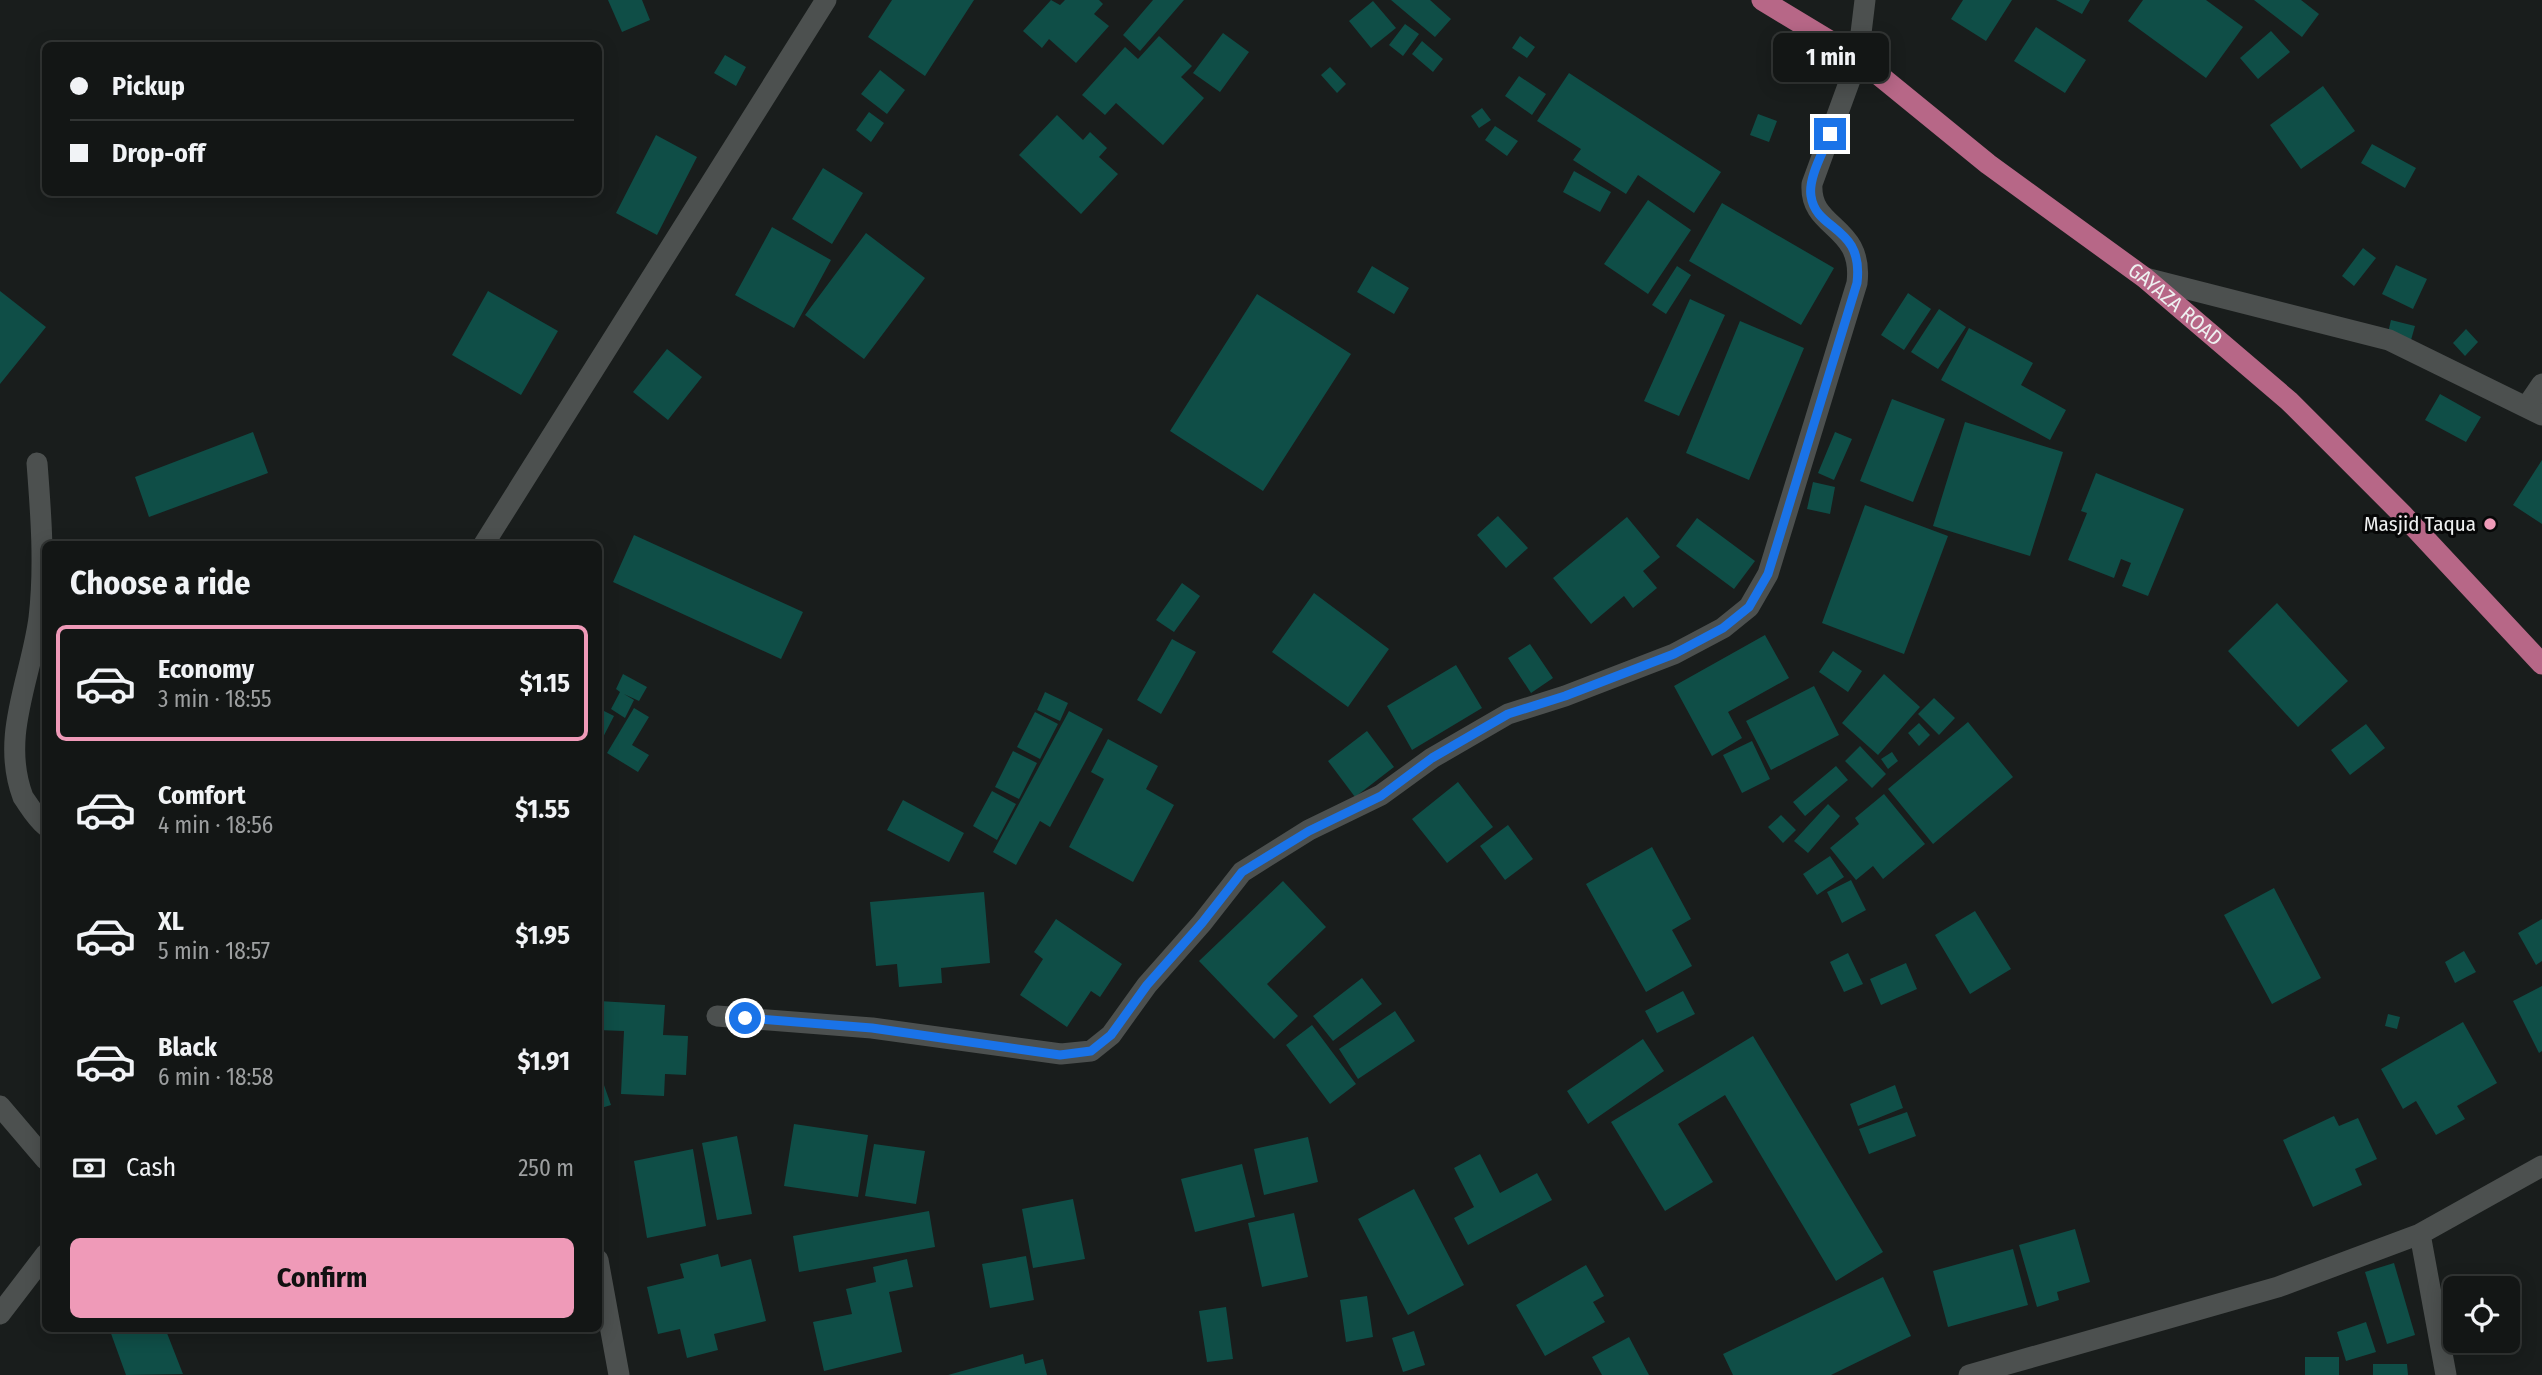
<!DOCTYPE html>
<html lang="en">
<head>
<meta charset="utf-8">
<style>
  :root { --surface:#131615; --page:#202322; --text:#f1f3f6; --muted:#9d9fa0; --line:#323534; --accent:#ef9ab8 }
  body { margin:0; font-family:"Fira Sans Condensed",sans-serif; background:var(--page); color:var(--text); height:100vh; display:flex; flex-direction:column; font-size:26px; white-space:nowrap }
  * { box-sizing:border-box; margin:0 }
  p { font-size:23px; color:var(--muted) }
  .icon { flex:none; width:38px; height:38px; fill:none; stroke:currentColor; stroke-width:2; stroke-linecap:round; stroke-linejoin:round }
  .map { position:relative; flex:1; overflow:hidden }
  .drawer { position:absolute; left:42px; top:541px; width:560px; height:791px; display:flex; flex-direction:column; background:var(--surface); border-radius:10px; box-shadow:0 4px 18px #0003,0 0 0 2px var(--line) }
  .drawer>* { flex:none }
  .top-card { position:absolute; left:42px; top:42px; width:560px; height:154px; border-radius:10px; box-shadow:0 4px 18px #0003,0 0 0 2px var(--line); display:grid; align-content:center; height:154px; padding:0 28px; background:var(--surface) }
  .controls { position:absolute; left:2443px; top:1276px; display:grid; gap:14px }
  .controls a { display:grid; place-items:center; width:77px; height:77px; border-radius:10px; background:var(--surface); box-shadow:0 4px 18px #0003,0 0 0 2px var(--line); font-size:35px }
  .end { position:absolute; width:32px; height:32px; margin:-16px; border:9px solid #1a73e8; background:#fff; box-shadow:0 0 0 4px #fff }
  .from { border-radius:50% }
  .bubble { position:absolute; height:49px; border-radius:10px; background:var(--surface); box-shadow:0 4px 18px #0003,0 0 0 2px var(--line); font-size:23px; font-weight:700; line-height:49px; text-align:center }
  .top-card b { display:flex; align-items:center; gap:24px; height:66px; font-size:26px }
  .top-card b+b { border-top:2px solid var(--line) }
  .top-card i { width:18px; height:18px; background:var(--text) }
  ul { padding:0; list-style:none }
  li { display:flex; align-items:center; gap:21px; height:116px; margin:0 14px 10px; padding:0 14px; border:4px solid transparent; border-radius:10px }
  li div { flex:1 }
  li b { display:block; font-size:26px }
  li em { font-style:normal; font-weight:700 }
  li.active { border-color:var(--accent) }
  li>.icon { width:63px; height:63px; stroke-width:1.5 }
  h2 { padding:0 28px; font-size:32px; line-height:84px }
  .pay { display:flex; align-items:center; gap:18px; height:77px; padding:0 28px; font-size:26px }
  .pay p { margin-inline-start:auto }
  .primary-button { display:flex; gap:14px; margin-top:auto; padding:14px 28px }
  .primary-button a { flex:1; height:80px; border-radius:10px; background:var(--accent); color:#111; font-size:28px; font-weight:700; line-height:80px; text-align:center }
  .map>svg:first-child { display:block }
</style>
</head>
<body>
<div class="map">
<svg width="2542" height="1375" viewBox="0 0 2542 1375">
  <rect width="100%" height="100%" fill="#191d1c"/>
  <path fill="#0f4e47" d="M 608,0 L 642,0 L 650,20 L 622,32 Z
    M 892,0 L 974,0 L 925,76 L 868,37 Z
    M 1051,0 L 1060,5 L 1065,0 L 1099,0 L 1103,4 L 1094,14 L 1109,26 L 1076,63 L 1049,39 L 1042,48 L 1023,31 Z
    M 1153,0 L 1184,0 L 1140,51 L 1123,35 Z
    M 1391,0 L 1430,0 L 1451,19 L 1435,37 Z
    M 1963,0 L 2012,0 L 1986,41 L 1951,19 Z
    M 2056,0 L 2090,0 L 2082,14 Z
    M 2143,0 L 2206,0 L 2243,27 L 2206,78 L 2128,21 Z
    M 2254,0 L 2301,0 L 2319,14 L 2302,37 Z
    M 1373,1 L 1396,28 L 1371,48 L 1349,21 Z
    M 1405,24 L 1419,34 L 1403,56 L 1389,45 Z
    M 2036,27 L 2086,60 L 2065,93 L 2014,61 Z
    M 2271,31 L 2290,52 L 2258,79 L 2240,58 Z
    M 1223,33 L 1249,52 L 1220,92 L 1193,73 Z
    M 1159,36 L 1192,66 L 1181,77 L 1204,98 L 1163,145 L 1116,103 L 1105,115 L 1082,95 L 1125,47 L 1138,59 Z
    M 1520,36 L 1535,47 L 1527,58 L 1512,48 Z
    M 1422,41 L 1443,59 L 1433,72 L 1412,54 Z
    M 725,55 L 746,67 L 736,86 L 714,73 Z
    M 1330,67 L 1346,84 L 1337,93 L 1321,75 Z
    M 880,70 L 905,90 L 887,114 L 861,94 Z
    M 1569,73 L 1721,172 L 1694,213 L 1638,175 L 1626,194 L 1573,160 L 1581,149 L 1537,121 Z
    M 1519,76 L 1546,94 L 1532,115 L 1505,96 Z
    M 2323,86 L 2355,131 L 2301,169 L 2270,125 Z
    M 1482,108 L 1491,120 L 1479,128 L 1471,116 Z
    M 869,112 L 884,123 L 871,142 L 856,130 Z
    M 1758,114 L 1777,121 L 1769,142 L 1750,135 Z
    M 1057,115 L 1083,140 L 1090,132 L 1107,148 L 1099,157 L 1118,174 L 1081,214 L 1019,155 Z
    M 1495,126 L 1518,141 L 1507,156 L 1485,140 Z
    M 656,135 L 697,157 L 657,235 L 616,213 Z
    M 2372,144 L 2416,168 L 2405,188 L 2361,163 Z
    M 823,168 L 863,193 L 832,244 L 792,219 Z
    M 1574,171 L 1611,192 L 1600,212 L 1563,192 Z
    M 1648,200 L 1691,230 L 1648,294 L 1604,264 Z
    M 1722,203 L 1834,268 L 1801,325 L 1689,261 Z
    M 772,227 L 831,260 L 794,328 L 735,295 Z
    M 866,233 L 925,278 L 864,359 L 805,315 Z
    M 2363,248 L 2376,258 L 2354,286 L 2342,276 Z
    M 2396,265 L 2427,279 L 2413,309 L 2382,294 Z
    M 1372,266 L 1409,288 L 1394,314 L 1357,292 Z
    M 1677,266 L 1691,275 L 1666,314 L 1652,305 Z
    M 0,291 L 46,327 L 0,384 Z
    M 488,291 L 558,331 L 521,395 L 452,355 Z
    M 1908,293 L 1931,309 L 1904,350 L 1881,335 Z
    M 1257,294 L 1351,354 L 1263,491 L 1170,431 Z
    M 1690,299 L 1725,315 L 1679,416 L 1644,401 Z
    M 1939,309 L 1966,327 L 1938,369 L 1911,352 Z
    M 2391,320 L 2415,326 L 2411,340 L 2388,333 Z
    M 1740,321 L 1804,348 L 1749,480 L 1686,453 Z
    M 1969,328 L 2033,363 L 2021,385 L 2066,410 L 2050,440 L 1941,380 Z
    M 2466,329 L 2478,342 L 2465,356 L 2453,343 Z
    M 667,349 L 702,377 L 668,420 L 633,392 Z
    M 2440,394 L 2481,417 L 2466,442 L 2425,420 Z
    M 1892,399 L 1945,419 L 1913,502 L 1860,481 Z
    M 1965,422 L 2063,452 L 2030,556 L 1933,526 Z
    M 253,432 L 268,473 L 149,517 L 135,477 Z
    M 1835,432 L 1852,439 L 1834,480 L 1818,473 Z
    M 2542,460 L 2542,524 L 2513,505 Z
    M 2096,473 L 2184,509 L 2148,596 L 2122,586 L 2131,563 L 2121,559 L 2114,578 L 2068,560 L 2087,513 L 2081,511 Z
    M 1813,482 L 1835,487 L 1830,514 L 1807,509 Z
    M 1865,505 L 1948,536 L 1904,654 L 1822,623 Z
    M 1498,516 L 1528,548 L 1506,568 L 1477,535 Z
    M 1627,517 L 1660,557 L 1643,571 L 1657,588 L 1633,608 L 1624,596 L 1591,624 L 1553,578 Z
    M 1697,518 L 1755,561 L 1734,589 L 1676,546 Z
    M 634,535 L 803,612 L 781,659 L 613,582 Z
    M 1182,583 L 1200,596 L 1174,632 L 1156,620 Z
    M 1314,593 L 1389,649 L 1348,707 L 1272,652 Z
    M 2277,603 L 2348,681 L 2298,727 L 2228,651 Z
    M 1765,635 L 1789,678 L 1728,712 L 1742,738 L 1712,756 L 1674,686 Z
    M 1172,639 L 1196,652 L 1161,714 L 1137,700 Z
    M 1530,644 L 1553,678 L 1531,693 L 1508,658 Z
    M 1833,651 L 1862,671 L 1848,692 L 1819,672 Z
    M 1456,665 L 1482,708 L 1412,750 L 1387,706 Z
    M 623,674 L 647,687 L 639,701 L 624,694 L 634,700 L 625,718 L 611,709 L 620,692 L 616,689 Z
    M 1884,674 L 1920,707 L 1878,755 L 1842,723 Z
    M 1814,686 L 1839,735 L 1771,770 L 1746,721 Z
    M 1045,692 L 1068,703 L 1060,721 L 1037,710 Z
    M 1934,698 L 1955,718 L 1939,735 L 1918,714 Z
    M 598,708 L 614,716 L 598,747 Z
    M 634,708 L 649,717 L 632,745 L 649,755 L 638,772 L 607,753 Z
    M 1069,711 L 1103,729 L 1050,827 L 1040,821 L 1016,865 L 993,852 Z
    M 1035,712 L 1058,724 L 1040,759 L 1017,747 Z
    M 1968,722 L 2013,777 L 1933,844 L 1888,789 Z
    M 1919,723 L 1930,735 L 1919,746 L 1908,733 Z
    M 2366,724 L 2385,748 L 2350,775 L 2331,750 Z
    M 1367,731 L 1394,767 L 1355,797 L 1328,761 Z
    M 1108,739 L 1158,766 L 1146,789 L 1174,805 L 1133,882 L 1069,847 L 1104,779 L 1091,772 Z
    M 1752,741 L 1770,779 L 1742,793 L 1723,755 Z
    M 1860,746 L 1886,774 L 1872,788 L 1845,761 Z
    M 1013,751 L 1037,763 L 1019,799 L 995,787 Z
    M 1892,752 L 1898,761 L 1888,769 L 1881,759 Z
    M 1836,766 L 1848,780 L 1805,816 L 1793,802 Z
    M 1458,782 L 1493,827 L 1447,863 L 1412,819 Z
    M 992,791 L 1016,804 L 997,840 L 973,826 Z
    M 1884,794 L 1925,844 L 1883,879 L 1873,866 L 1856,880 L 1830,848 L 1859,824 L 1855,818 Z
    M 903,800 L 964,833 L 949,862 L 887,830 Z
    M 1828,804 L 1840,816 L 1808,853 L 1794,841 Z
    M 1781,815 L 1796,830 L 1783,843 L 1768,827 Z
    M 1508,825 L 1533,859 L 1505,880 L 1480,846 Z
    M 1652,847 L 1691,919 L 1672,930 L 1692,966 L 1646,992 L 1586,884 Z
    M 1830,856 L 1844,877 L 1817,895 L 1803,874 Z
    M 1851,880 L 1866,910 L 1842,923 L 1827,892 Z
    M 1283,881 L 1326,927 L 1267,984 L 1298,1016 L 1274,1039 L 1199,961 Z
    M 2274,888 L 2321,978 L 2272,1004 L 2224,915 Z
    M 984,892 L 990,963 L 941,968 L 942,983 L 899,987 L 897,964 L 876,966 L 870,902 Z
    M 1975,911 L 2011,969 L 1970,994 L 1935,935 Z
    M 1056,919 L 1122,964 L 1100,997 L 1091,991 L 1067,1027 L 1020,995 L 1043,959 L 1034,952 Z
    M 2542,919 L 2542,961 L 2536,965 L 2518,933 Z
    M 2464,951 L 2476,972 L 2455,983 L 2445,962 Z
    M 1848,953 L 1863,984 L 1844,992 L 1830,962 Z
    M 1906,963 L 1917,989 L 1881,1005 L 1870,979 Z
    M 1362,978 L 1382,1004 L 1333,1041 L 1313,1016 Z
    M 2542,986 L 2542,1051 L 2539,1053 L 2513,1001 Z
    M 1683,991 L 1695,1014 L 1657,1033 L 1645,1011 Z
    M 599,1001 L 665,1005 L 663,1035 L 688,1036 L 686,1075 L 665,1074 L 664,1096 L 621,1094 L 624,1031 L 598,1030 Z
    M 1395,1011 L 1415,1041 L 1358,1079 L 1339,1049 Z
    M 2388,1014 L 2400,1017 L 2397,1029 L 2385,1026 Z
    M 2463,1022 L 2497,1083 L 2457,1106 L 2465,1119 L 2436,1135 L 2416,1101 L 2403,1109 L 2381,1069 Z
    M 1312,1025 L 1356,1084 L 1330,1104 L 1286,1045 Z
    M 1753,1036 L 1883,1252 L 1836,1281 L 1725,1095 L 1678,1124 L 1713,1182 L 1665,1211 L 1611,1122 Z
    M 1643,1039 L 1664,1071 L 1588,1124 L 1567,1091 Z
    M 598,1068 L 611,1105 L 598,1109 Z
    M 1895,1085 L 1903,1108 L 1858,1126 L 1850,1104 Z
    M 1907,1112 L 1916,1136 L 1869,1154 L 1859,1129 Z
    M 2334,1116 L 2339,1126 L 2358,1118 L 2377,1159 L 2355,1169 L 2362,1185 L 2313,1207 L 2283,1140 Z
    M 794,1124 L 868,1135 L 858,1197 L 784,1186 Z
    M 737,1136 L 752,1214 L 717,1220 L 702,1143 Z
    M 1308,1137 L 1318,1182 L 1264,1195 L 1254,1149 Z
    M 874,1144 L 925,1151 L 916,1204 L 865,1196 Z
    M 693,1149 L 706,1226 L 647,1238 L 634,1161 Z
    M 1480,1154 L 1500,1193 L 1537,1173 L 1552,1200 L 1468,1245 L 1454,1218 L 1474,1207 L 1454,1168 Z
    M 1242,1164 L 1255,1217 L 1195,1232 L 1181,1179 Z
    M 1414,1189 L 1464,1285 L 1408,1315 L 1358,1219 Z
    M 1073,1199 L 1085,1259 L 1033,1268 L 1022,1209 Z
    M 929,1211 L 935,1247 L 799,1272 L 793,1236 Z
    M 1294,1213 L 1308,1277 L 1262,1287 L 1248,1223 Z
    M 2075,1229 L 2090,1282 L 2057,1292 L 2059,1300 L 2037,1307 L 2019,1245 Z
    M 2013,1249 L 2028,1305 L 1948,1327 L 1933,1271 Z
    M 718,1254 L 721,1267 L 751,1259 L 766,1321 L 714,1334 L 718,1350 L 687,1358 L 680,1329 L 658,1334 L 647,1287 L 684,1278 L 680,1264 Z
    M 1026,1256 L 1034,1300 L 990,1308 L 982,1264 Z
    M 907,1259 L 913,1287 L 889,1292 L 902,1352 L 824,1371 L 813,1322 L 852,1314 L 846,1289 L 876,1282 L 873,1267 Z
    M 2394,1263 L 2415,1335 L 2387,1344 L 2365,1272 Z
    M 1586,1265 L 1604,1296 L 1593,1302 L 1605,1322 L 1545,1356 L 1516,1305 Z
    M 1883,1277 L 1911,1336 L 1831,1375 L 1733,1375 L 1723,1354 Z
    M 1367,1296 L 1373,1337 L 1346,1342 L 1340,1300 Z
    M 1226,1307 L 1233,1359 L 1207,1362 L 1199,1311 Z
    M 2366,1322 L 2376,1352 L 2346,1361 L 2337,1332 Z
    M 109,1328 L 165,1328 L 183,1374 L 126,1375 Z
    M 1414,1331 L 1425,1365 L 1403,1372 L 1392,1338 Z
    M 1629,1337 L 1649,1375 L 1602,1375 L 1592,1357 Z
    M 1023,1354 L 1025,1364 L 1043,1359 L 1047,1375 L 948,1375 Z
    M 2305,1357 L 2339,1357 L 2339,1375 L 2305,1375 Z
    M 2373,1364 L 2407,1364 L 2408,1375 L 2373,1375 Z"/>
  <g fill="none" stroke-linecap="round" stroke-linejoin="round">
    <path stroke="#4c504f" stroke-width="21" d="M 2145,278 L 2389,340 L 2542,415
      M 2527,406 L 2542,384
      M 37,463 C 41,514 45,567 39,618 C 31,679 0,736 23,797 C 30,807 36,818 46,826
      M 484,544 L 826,0
      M 717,1016 L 872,1028 L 1061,1054 L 1091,1051 L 1111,1035 L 1147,985 L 1202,923 L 1242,872 L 1309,830 L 1381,795 L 1432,758 L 1508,714 L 1565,696 L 1674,654 L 1723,628 L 1749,607 L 1768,574 L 1857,283 C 1864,224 1809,230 1812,184 L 1858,58 L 1865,0
      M 0,1106 L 46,1160
      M 598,1260 L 619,1375
      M 0,1314 L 46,1254
      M 1969,1375 L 2278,1287 L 2420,1234
      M 2446,1375 L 2420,1234 L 2542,1166"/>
    <path stroke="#b76787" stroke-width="21" id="s1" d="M 1762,0 L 1858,58 L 1988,164 L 2145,278 L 2289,401 L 2403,515 L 2542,664"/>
  </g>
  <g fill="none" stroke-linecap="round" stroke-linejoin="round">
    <path stroke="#1a73e8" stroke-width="9" d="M 745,1018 L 872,1028 L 1060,1055 L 1091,1051 L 1111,1035 L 1147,985 L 1202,923 L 1242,872 L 1309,831 L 1381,796 L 1432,758 L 1508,714 L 1565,696 L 1674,654 L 1723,628 L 1749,607 L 1768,574 L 1857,283 C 1864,225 1816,232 1811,196 C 1808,177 1824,151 1830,134"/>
  </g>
  <circle fill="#ef9ab8" stroke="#060707" stroke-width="2.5" cx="2490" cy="524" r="7"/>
  <g text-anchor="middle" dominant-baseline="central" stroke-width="6" stroke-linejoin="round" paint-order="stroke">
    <g font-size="21" fill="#eef0f0" stroke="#060707">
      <text stroke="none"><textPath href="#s1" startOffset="514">GAYAZA ROAD</textPath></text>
    </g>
    <g font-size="21" fill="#eef0f0" stroke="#060707" text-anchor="end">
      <text x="2476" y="524">Masjid Taqua</text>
    </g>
  </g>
</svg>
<div class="controls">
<a><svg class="icon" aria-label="locate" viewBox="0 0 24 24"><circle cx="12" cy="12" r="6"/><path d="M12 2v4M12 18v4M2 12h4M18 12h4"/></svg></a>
</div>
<i class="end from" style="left:745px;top:1018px"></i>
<i class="end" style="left:1830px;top:134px"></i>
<div class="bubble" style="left:1773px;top:33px;width:116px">1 min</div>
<div class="top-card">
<b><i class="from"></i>Pickup</b>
<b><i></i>Drop-off</b>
</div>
<section class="drawer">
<h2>Choose a ride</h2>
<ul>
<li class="active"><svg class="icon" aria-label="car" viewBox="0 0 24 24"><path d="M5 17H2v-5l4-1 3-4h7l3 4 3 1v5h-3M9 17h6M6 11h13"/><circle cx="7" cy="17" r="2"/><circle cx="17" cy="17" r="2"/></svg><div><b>Economy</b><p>3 min · 18:55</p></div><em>$1.15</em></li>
<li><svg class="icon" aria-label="car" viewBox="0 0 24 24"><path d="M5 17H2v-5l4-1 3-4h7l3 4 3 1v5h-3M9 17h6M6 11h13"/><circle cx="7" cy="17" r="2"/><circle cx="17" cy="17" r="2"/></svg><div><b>Comfort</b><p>4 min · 18:56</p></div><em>$1.55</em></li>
<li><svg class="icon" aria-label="car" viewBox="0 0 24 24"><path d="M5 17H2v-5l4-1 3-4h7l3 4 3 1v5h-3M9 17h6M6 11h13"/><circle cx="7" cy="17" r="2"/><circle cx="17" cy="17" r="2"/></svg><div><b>XL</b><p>5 min · 18:57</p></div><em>$1.95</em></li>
<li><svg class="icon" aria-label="car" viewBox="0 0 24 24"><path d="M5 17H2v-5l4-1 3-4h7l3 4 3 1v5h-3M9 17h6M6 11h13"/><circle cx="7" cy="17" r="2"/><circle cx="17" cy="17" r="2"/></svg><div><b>Black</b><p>6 min · 18:58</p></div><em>$1.91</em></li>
</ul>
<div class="pay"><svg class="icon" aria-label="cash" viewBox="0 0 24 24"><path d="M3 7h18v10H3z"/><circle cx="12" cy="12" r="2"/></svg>Cash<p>250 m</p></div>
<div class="primary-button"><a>Confirm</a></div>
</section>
</div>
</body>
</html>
